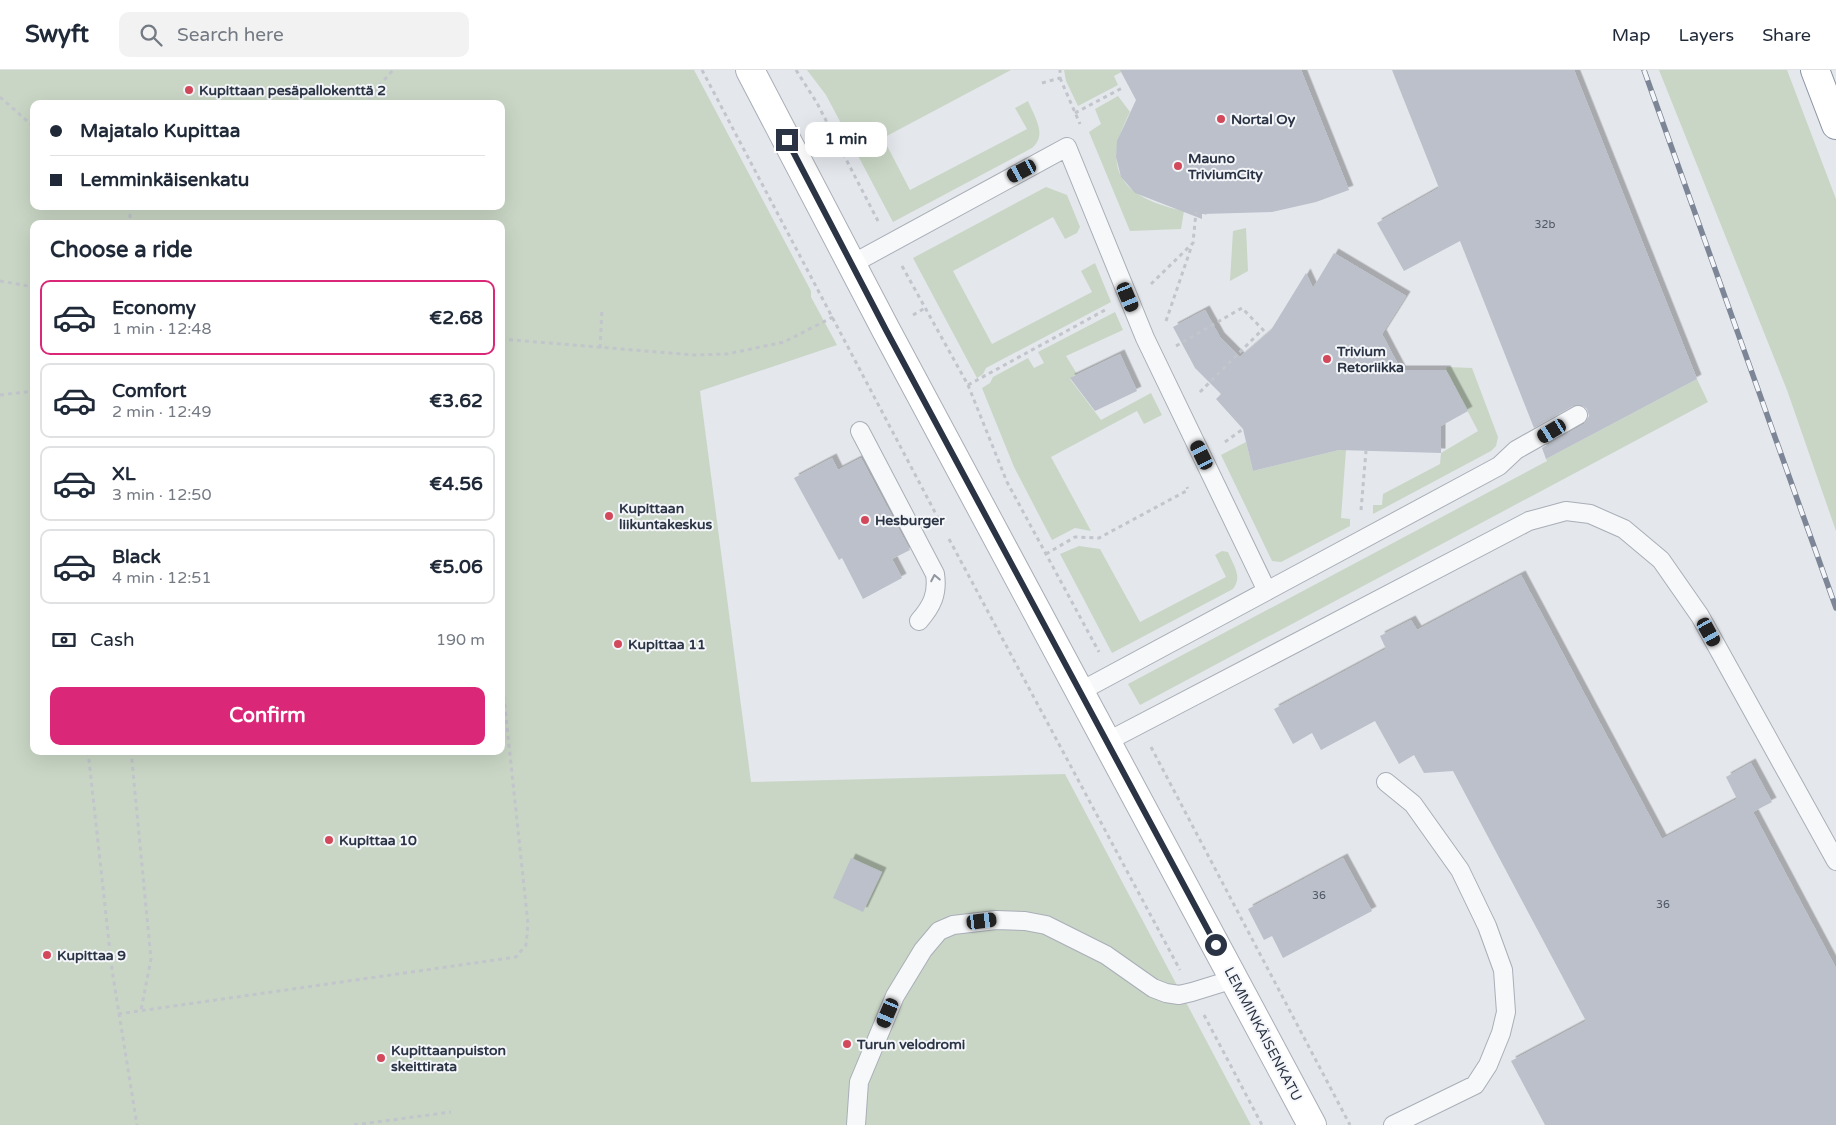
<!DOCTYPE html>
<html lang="en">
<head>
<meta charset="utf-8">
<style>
  :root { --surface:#fff; --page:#f2f2f3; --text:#1f2937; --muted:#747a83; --line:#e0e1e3; --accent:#db2777 }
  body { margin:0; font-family:"Varela Round",sans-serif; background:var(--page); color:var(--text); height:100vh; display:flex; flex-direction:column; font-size:19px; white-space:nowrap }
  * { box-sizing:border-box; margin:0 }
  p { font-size:16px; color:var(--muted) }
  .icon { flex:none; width:28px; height:28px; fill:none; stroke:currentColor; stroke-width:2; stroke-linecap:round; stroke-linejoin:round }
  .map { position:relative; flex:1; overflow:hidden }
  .drawer { position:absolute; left:30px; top:150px; width:475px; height:535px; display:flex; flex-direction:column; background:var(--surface); border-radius:10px; box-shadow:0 5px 20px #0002 }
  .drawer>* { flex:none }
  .top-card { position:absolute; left:30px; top:30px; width:475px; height:110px; border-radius:10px; box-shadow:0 5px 20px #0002; display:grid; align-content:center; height:110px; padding:0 20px; background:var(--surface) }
  .end { position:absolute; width:22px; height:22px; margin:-11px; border:6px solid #2b3445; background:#fff; box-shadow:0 0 0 2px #fff }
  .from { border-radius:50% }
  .bubble { position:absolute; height:35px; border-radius:10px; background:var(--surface); box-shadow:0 5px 20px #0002; font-size:16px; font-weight:700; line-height:35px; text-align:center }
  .car { position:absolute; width:15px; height:30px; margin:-15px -8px; border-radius:6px; box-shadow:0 0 4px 1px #0007; background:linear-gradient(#222 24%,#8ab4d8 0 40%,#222 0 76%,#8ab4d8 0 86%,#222 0) }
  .top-card b { display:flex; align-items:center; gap:18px; height:48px; font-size:19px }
  .top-card b+b { border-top:1px solid var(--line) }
  .top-card i { width:12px; height:12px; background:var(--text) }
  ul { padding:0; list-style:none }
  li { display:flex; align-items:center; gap:15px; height:75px; margin:0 10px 8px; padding:0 10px; border:2px solid var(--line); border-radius:10px }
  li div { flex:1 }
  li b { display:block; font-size:19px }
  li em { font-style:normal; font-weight:700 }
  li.on { border-color:var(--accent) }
  li>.icon { width:45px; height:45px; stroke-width:1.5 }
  h2 { padding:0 20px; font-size:22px; line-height:60px }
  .pay { display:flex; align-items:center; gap:12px; height:55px; padding:0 20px; font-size:19px }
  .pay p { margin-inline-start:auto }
  .primary-button { display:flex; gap:10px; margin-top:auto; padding:10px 20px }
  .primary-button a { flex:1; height:58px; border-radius:10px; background:var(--accent); color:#fff; font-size:20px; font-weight:700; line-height:58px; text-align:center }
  header { display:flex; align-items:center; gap:30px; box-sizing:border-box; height:70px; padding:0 25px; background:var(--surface); border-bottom:1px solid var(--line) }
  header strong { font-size:24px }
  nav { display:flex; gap:28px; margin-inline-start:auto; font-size:18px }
  .search { width:350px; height:45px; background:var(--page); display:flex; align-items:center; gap:12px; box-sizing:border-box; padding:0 18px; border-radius:10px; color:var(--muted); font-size:19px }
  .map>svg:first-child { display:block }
</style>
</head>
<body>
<header>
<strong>Swyft</strong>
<div class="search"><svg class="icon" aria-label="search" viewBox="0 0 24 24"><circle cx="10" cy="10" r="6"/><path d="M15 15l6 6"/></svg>Search here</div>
<nav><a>Map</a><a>Layers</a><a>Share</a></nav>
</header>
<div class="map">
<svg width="1836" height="1055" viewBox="0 0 1836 1055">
  <defs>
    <filter id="shadow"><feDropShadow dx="4.5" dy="-4.5" stdDeviation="0" flood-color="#0004"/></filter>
  </defs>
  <rect width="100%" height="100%" fill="#e4e7ec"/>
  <path fill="#c9d6c5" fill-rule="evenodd" d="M 0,0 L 694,0 L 811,221 L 811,227 L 837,275 L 700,321 L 751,712 L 1065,704 L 1251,1055 L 0,1055 ZM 34,34 L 501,34 L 501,136 L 34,136 ZM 34,154 L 501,154 L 501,681 L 34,681 Z
    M 807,0 L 1011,0 L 883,68 L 910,120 L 1027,59 L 1015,38 L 1028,31 C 1034,46 1048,65 1032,78 L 893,152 L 826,25 Z
    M 1064,0 L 1125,0 L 1114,6 L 1118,15 L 1078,36 L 1066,11 Z
    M 1659,0 L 1787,0 L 1836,129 L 1836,461 L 1787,320 Z
    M 1118,26 L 1130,42 C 1099,101 1123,128 1184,141 L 1181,159 L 1130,161 L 1089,62 L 1101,54 L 1095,39 Z
    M 1046,117 L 1067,125 L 1080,157 L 1077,163 L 1065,169 L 1053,147 L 953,201 L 992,274 L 1092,222 L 1081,201 L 1095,193 L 1111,232 L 986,298 L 983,304 L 977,308 L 913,188 Z
    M 1246,158 L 1248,201 L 1230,211 L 1233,161 Z
    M 1115,242 L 1123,260 L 1066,286 L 1077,304 L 1070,309 L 1101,350 L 1151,323 L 1162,345 L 1144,354 L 1137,341 L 1051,387 L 1091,461 L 1075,458 L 1052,470 L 1014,397 L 982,318 L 990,313 L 993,307 L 1028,288 L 1034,298 L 1044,293 L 1038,282 Z
    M 1447,297 L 1472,298 L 1498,367 L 1496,376 L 1491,381 L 1373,444 L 1373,435 L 1382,435 L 1383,424 L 1440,394 L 1441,383 L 1478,361 L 1446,300 Z
    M 1697,309 L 1708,332 L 1140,635 L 1128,614 L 1547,391 L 1546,389 Z
    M 1246,372 L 1253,401 L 1339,380 L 1346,380 L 1341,448 L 1350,449 L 1350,456 L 1281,492 L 1272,491 L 1221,385 Z
    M 1079,476 L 1100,479 L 1140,552 L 1226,507 L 1215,485 L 1222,481 L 1228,482 C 1233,495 1243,506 1233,519 L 1112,583 L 1060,484 Z"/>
  <path fill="#bbc0ca" filter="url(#shadow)" d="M 1120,0 L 1301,0 L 1349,120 L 1316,132 L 1272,142 L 1202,144 L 1202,149 L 1135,123 L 1121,107 L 1116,87 L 1117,71 L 1136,30 Z
    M 1392,0 L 1574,0 L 1697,309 L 1546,389 L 1542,378 L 1584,354 L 1589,346 L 1587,339 L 1583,336 L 1573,336 L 1534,358 L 1460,171 L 1404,201 L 1377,153 L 1439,118 Z
    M 1334,183 L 1406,226 L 1382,264 L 1401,300 L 1446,300 L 1468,341 L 1441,356 L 1441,383 L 1339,380 L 1253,401 L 1243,359 L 1216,329 L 1221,324 L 1195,298 L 1173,257 L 1205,240 L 1220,267 L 1240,287 L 1271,260 L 1306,203 L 1313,218 Z
    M 1120,284 L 1137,321 L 1095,341 L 1070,308 Z
    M 832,388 L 838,400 L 861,388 L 910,480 L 892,489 L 902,508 L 863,529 L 842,488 L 839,490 L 794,408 Z
    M 1521,505 L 1662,769 L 1737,729 L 1726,707 L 1751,693 L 1772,732 L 1753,742 L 1836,898 L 1836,1055 L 1545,1055 L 1511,991 L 1586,951 L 1453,701 L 1424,703 L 1414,685 L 1399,694 L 1375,651 L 1321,680 L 1312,663 L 1293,674 L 1274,639 L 1386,579 L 1380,566 L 1411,550 L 1417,560 Z
    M 851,788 L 882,802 L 863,842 L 833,828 Z
    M 1343,788 L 1372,841 L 1283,888 L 1272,866 L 1264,870 L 1248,839 Z"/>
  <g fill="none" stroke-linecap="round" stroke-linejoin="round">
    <g stroke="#a9aeb7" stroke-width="20">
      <path id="lane" d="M 852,194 L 1067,77 L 1145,268 L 1267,521
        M 860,361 L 935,504 C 938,524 932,536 919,551
        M 1081,621 L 1499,396 L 1516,380 L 1578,345
        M 1108,671 L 1529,451 L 1566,441 L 1590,444 L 1624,459 L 1661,490 L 1700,546 L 1836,791
        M 1386,712 L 1413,734 L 1460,800 L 1487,856 L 1503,900 L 1506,942 L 1501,963 L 1488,995 L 1475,1015 L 1393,1055
        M 856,1055 L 859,1012 L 895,926 L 923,880 L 939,861 L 953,855 L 996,850 L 1025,851 L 1046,855 L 1106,885 L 1153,918 L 1166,923 L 1179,925 L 1192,922 L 1234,909"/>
    </g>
    <g stroke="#a9aeb7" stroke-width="30">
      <path id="secondary" d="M 750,0 L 886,260 L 1312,1055"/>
    </g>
    <g stroke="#8b94a3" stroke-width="30">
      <path id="highway" d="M 1815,0 L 1836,55"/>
    </g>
    <path stroke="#c2c5cb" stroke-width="3" stroke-dasharray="4 4" stroke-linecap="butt" d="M 702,0 L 938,448
      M 796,0 L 817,33 L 878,151
      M 1060,8 L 1080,54
      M 1042,13 L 1060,8 L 1060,0
      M 0,27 L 34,57
      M 363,34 L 393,0
      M 1075,43 L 1124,17
      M 130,136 L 130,154
      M 902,196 L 968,315 L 1007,412 L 1099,582
      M 0,211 L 34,217
      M 1151,214 L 1193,173 L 1196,142
      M 913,245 L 925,238
      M 1166,251 L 1192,175
      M 501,269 L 694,285 L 727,284 L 784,272 L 833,247
      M 1176,276 L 1242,238 L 1267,264
      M 600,278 L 602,239
      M 968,315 L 1105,240
      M 1200,322 L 1263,259
      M 0,325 L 34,321
      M 1225,372 L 1243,359
      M 1361,440 L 1366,381
      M 949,469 L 1180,900
      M 1046,484 L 1075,467 L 1099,468 L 1188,420 L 1187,417
      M 1151,677 L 1350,1055
      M 88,681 L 112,900 L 137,1055
      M 131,681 L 151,889 L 141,940
      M 118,944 L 516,887 L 526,875 L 528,854 L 501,600
      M 1204,945 L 1262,1055
      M 354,1055 L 451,1042"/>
    <use href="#lane" stroke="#f7f8fa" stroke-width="18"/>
    <use href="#secondary" stroke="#fff" stroke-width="28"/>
    <use href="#highway" stroke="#fff" stroke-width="28"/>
    <g stroke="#7d8696" stroke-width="5.5">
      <path id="rail" d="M 1644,0 L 1836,538"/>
    </g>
    <use href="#rail" stroke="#f4f6f9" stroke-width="4" stroke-dasharray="11" stroke-linecap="butt"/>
  </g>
  <defs><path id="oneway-chevron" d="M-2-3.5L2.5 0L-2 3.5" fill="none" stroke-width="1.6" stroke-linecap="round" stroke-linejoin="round" transform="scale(1.25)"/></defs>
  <use stroke="#9196a0" href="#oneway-chevron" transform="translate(935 508) rotate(-101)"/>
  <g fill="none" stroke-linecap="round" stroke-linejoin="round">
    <path stroke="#2b3445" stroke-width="6" d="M 787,70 L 886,260 L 1216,875"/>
  </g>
  <g fill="#d1495b" stroke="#f4f6f9" stroke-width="2">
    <circle cx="189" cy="20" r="5"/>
    <circle cx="1221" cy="49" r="5"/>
    <circle cx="1178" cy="96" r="5"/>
    <circle cx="1327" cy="289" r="5"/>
    <circle cx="609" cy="446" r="5"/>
    <circle cx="865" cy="450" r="5"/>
    <circle cx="618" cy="574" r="5"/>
    <circle cx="329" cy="770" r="5"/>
    <circle cx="47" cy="885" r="5"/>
    <circle cx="847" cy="974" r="5"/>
    <circle cx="381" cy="988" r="5"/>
  </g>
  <g text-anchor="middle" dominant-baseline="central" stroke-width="4" stroke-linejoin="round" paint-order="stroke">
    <g font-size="11" fill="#4f5766">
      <text x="1545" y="154">32b</text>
      <text x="1319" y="825">36</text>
      <text x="1663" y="834">36</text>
    </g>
    <g font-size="14" font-weight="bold" fill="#2b3445" stroke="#f4f6f9" text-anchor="start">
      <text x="199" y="20">Kupittaan pesäpallokenttä 2</text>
      <text x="1231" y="49">Nortal Oy</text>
      <text x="1188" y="88">Mauno<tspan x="1188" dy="16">TriviumCity</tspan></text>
      <text x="1337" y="281">Trivium<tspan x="1337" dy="16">Retoriikka</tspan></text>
      <text x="619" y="438">Kupittaan<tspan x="619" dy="16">liikuntakeskus</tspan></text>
      <text x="875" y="450">Hesburger</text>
      <text x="628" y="574">Kupittaa 11</text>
      <text x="339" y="770">Kupittaa 10</text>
      <text x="57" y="885">Kupittaa 9</text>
      <text x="857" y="974">Turun velodromi</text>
      <text x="391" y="980">Kupittaanpuiston<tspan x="391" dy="16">skeittirata</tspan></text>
    </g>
    <g font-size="14" fill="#2b3445" stroke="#f4f6f9">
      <text transform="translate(1263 964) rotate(62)">LEMMINKÄISENKATU</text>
    </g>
  </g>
</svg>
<i class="end from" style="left:1216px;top:875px"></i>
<i class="end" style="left:787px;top:70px"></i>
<div class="bubble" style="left:805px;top:52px;width:82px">1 min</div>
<i class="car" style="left:1022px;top:101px;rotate:242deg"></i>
<i class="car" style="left:1128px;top:227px;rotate:157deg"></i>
<i class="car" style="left:1552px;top:361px;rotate:239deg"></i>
<i class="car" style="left:1202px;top:385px;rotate:334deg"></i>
<i class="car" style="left:1709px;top:562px;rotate:151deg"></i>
<i class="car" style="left:982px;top:851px;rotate:83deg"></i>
<i class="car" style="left:888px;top:943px;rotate:203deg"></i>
<div class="top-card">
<b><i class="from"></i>Majatalo Kupittaa</b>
<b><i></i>Lemminkäisenkatu</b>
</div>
<section class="drawer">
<h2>Choose a ride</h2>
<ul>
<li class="on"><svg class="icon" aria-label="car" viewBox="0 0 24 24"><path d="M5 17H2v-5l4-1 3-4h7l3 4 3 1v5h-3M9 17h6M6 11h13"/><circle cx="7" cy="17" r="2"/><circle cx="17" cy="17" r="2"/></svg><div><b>Economy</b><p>1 min · 12:48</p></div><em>€2.68</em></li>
<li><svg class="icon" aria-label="car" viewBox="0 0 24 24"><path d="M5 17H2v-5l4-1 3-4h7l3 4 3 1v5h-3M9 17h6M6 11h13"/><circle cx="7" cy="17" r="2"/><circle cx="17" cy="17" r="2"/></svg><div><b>Comfort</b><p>2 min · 12:49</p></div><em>€3.62</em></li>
<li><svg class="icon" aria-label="car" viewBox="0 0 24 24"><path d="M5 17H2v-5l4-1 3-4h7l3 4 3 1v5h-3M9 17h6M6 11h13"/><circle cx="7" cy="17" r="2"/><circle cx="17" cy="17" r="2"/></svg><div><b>XL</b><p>3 min · 12:50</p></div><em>€4.56</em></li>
<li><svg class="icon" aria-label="car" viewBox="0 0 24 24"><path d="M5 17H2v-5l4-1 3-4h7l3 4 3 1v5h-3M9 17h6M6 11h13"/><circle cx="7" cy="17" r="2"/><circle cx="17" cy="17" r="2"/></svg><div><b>Black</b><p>4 min · 12:51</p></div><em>€5.06</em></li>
</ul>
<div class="pay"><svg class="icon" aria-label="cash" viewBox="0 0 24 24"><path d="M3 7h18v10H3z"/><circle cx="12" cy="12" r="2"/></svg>Cash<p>190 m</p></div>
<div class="primary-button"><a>Confirm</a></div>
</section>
</div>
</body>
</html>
